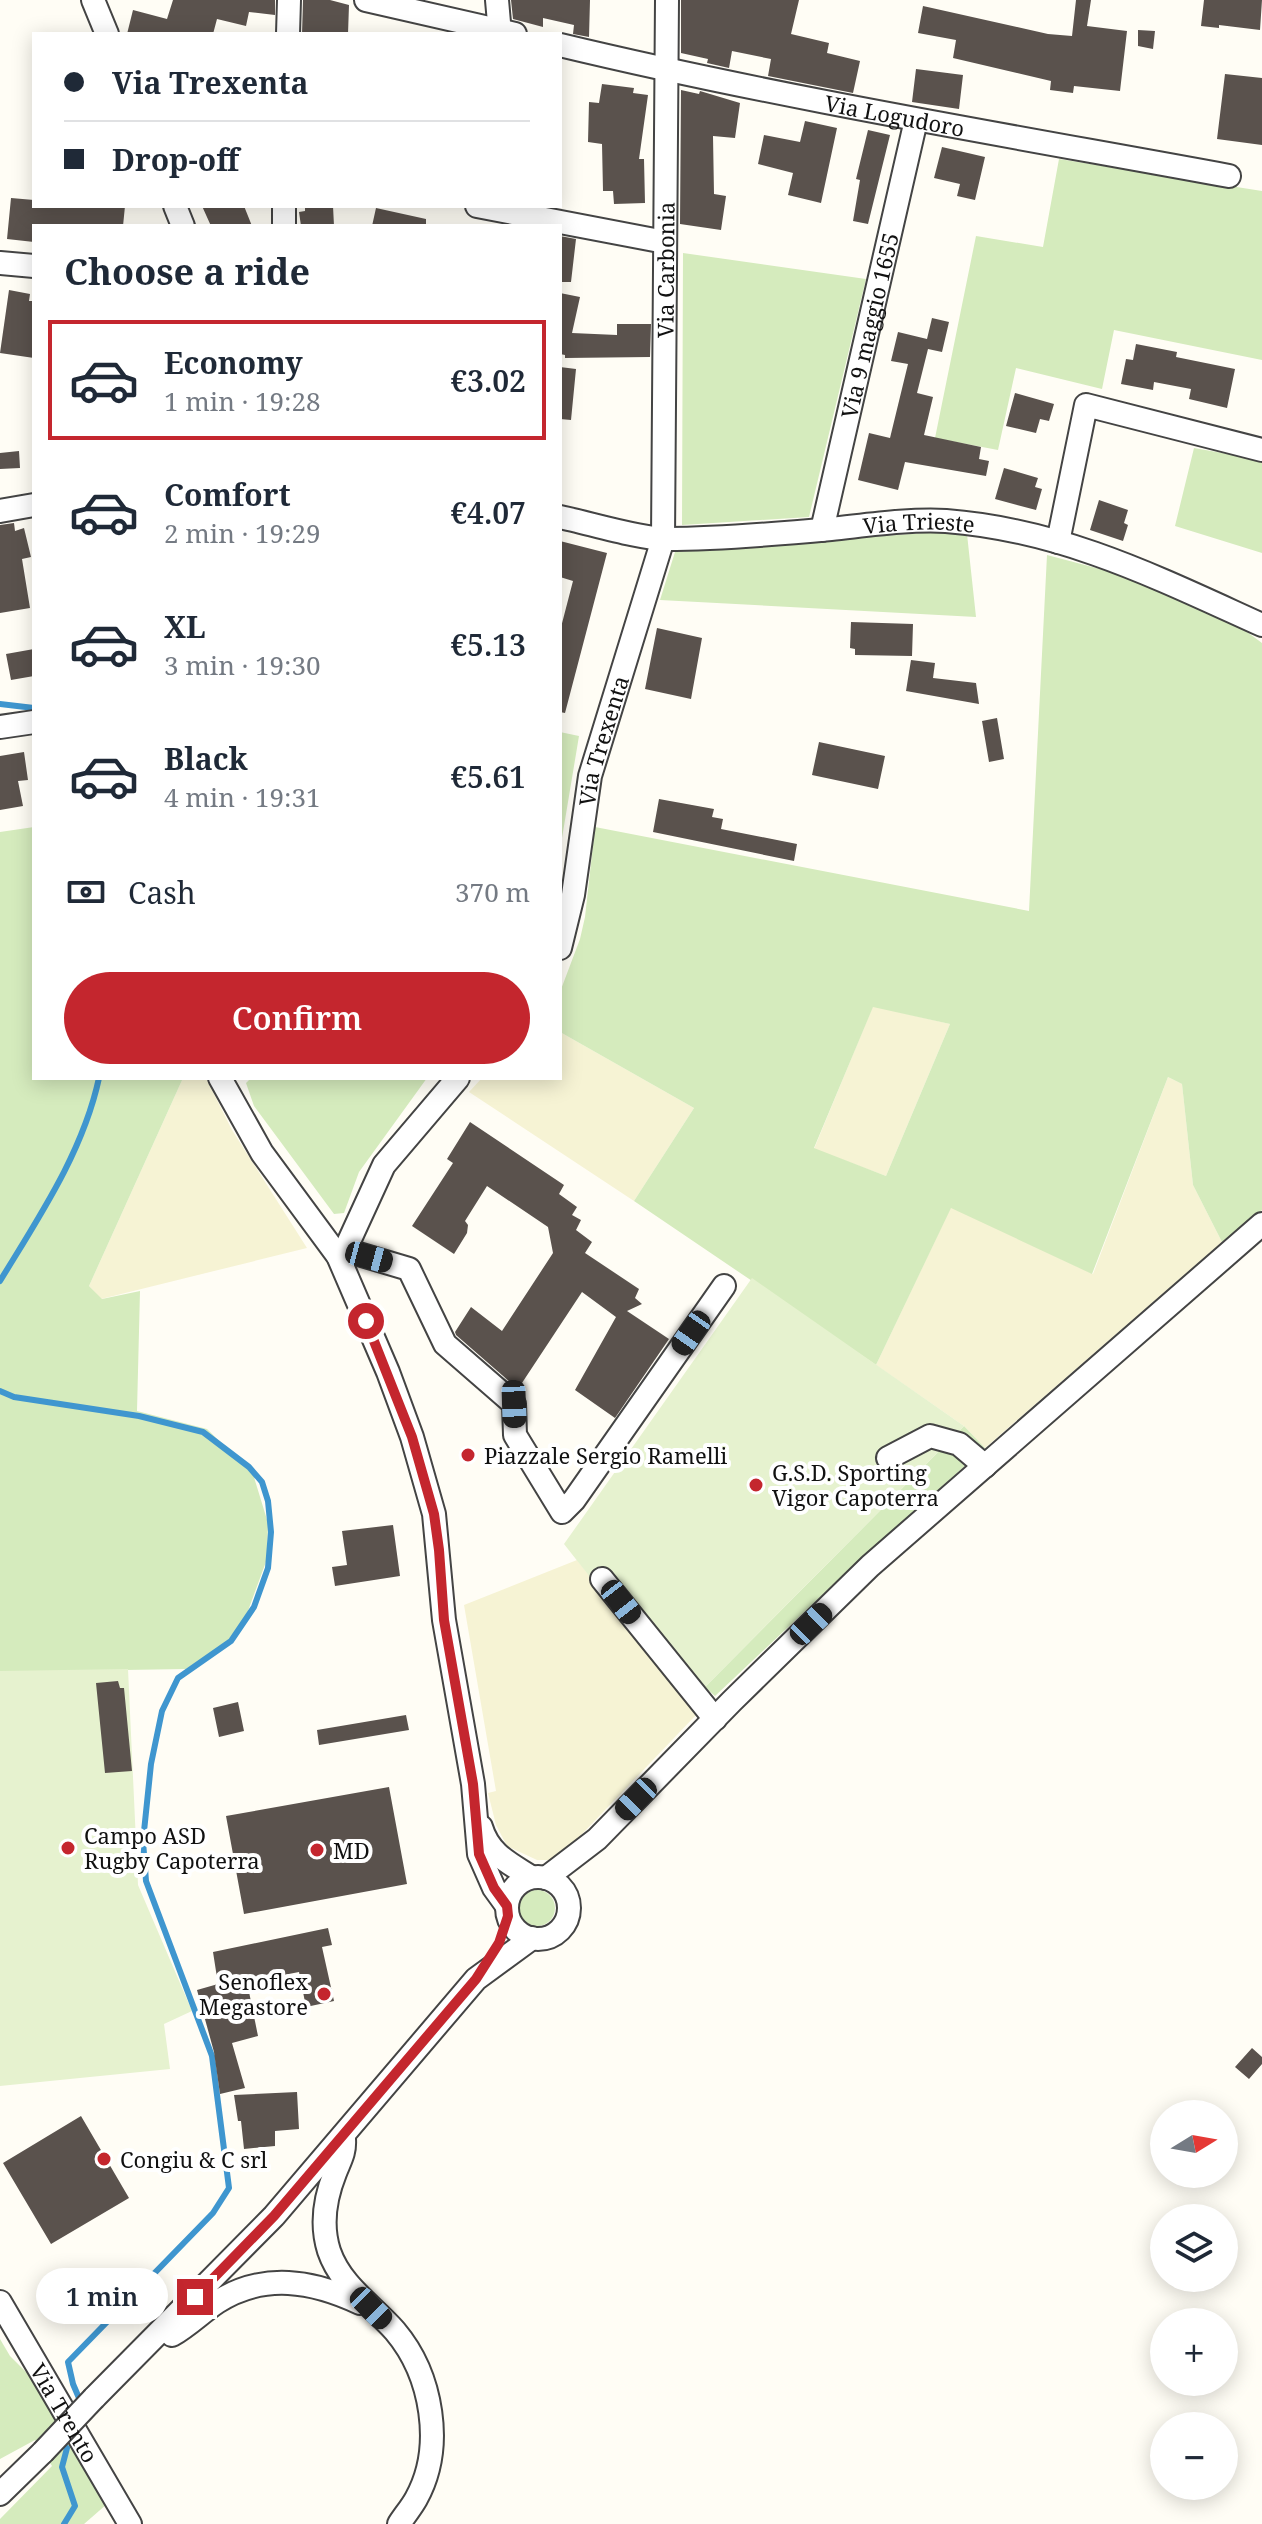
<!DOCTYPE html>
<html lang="en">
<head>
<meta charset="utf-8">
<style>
  :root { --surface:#fff; --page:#f6f6f7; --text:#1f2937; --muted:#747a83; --line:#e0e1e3; --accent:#c4262e }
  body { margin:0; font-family:"Noto Serif",serif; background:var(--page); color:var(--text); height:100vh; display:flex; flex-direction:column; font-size:30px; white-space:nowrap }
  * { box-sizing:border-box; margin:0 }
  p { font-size:26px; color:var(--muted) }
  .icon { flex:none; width:44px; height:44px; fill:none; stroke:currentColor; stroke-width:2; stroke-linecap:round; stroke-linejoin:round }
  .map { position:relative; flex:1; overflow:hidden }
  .sheet { position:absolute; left:32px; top:224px; width:530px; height:856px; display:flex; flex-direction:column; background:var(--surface); border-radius:0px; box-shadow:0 4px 20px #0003 }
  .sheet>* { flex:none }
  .banner { position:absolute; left:32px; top:32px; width:530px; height:176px; border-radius:0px; box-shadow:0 4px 20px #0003; display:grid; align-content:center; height:176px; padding:0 32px; background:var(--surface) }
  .needle { width:52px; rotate:79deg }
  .buttons { position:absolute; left:1150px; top:2100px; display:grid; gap:16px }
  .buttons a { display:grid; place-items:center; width:88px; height:88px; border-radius:50%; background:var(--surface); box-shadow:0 4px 20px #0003; font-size:40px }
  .end { position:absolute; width:36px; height:36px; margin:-18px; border:10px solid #c4262e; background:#fff; box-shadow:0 0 0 4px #fff }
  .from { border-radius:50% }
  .bubble { position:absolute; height:56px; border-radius:28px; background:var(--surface); box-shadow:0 4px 20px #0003; font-size:26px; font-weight:600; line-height:56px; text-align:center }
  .car { position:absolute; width:24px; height:48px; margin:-24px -12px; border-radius:10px; box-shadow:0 0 6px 2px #0007; background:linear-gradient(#222 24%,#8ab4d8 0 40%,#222 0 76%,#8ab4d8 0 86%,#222 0) }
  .banner b { display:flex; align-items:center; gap:28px; height:76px; font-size:30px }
  .banner b+b { border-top:2px solid var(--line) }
  .banner i { width:20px; height:20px; background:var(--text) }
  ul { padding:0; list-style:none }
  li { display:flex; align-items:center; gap:24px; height:120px; margin:0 16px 12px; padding:0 16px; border:4px solid transparent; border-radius:0px }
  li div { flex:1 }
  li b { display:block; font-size:30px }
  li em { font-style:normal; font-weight:600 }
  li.selected { border-color:var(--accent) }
  li>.icon { width:72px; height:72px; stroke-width:1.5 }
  h2 { padding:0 32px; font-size:36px; line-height:96px }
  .pay { display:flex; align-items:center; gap:20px; height:88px; padding:0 32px; font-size:30px }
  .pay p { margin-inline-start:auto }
  .cta { display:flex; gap:16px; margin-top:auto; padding:16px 32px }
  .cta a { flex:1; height:92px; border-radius:48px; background:var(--accent); color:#fff; font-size:32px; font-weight:600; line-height:92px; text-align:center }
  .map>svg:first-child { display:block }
</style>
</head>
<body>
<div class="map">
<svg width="1262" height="2524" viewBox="0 0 1262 2524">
  <rect width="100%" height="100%" fill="#fffdf5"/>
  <path fill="#f6f3d4" d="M 873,1006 L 950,1024 L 886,1176 L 814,1149 Z
    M 560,1032 L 694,1108 L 634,1201 L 469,1092 L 482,1078 L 560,1078 Z
    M 1168,1077 L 1182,1084 L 1193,1185 L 1222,1242 L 985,1448 L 964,1426 L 876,1365 L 951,1207 L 1093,1274 Z
    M 183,1078 L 206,1078 L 232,1130 L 307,1248 L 101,1299 L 89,1286 Z
    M 577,1560 L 697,1714 L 562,1855 L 549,1860 L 537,1860 L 507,1846 L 496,1825 L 488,1793 L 496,1791 L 464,1605 Z"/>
  <path fill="#d5ebbd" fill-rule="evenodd" d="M 1059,159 L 1262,191 L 1262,360 L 1114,330 L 1102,389 L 1016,368 L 998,450 L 935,438 L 976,236 L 1043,247 Z
    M 683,253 L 866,279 L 809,517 L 682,525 Z
    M 1194,448 L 1262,460 L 1262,553 L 1175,526 Z
    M 937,532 L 967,534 L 976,617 L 660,600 L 675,552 Z
    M 1047,555 L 1119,574 L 1165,590 L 1243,629 L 1262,643 L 1262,1210 L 1222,1242 L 1193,1185 L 1182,1084 L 1168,1077 L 1092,1274 L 951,1208 L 876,1365 L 634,1201 L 694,1108 L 560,1032 L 560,992 L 580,939 L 585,917 L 595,827 L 1029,911 ZM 873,1007 L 950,1024 L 886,1176 L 814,1148 Z
    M 560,732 L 579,736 L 560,850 Z
    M 34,827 L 34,1078 L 183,1078 L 89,1286 L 102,1299 L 140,1291 L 137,1411 L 207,1429 L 253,1474 L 268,1523 L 267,1559 L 245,1619 L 225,1644 L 186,1669 L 0,1672 L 0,832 Z
    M 251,1078 L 427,1078 L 359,1172 L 344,1213 L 334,1214 L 254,1106 L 246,1083 Z
    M 964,1426 L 985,1448 L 855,1564 L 715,1696 L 705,1687 Z
    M519 1908a18 18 0 1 1 36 0a18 18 0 1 1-36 0Z
    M 0,2339 L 10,2356 L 31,2377 L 107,2504 L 84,2524 L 0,2524 L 0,2519 L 52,2466 L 35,2440 L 0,2459 Z"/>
  <path fill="#e6f2cf" d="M 752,1278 L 964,1426 L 689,1703 L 564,1544 Z
    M 128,1669 L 138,1885 L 192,2011 L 164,2024 L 170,2069 L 0,2086 L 0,1671 Z"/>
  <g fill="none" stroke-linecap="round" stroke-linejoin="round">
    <path stroke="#3f96cf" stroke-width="6" d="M 0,704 L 34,708
      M 0,1281 C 39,1217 83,1152 99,1078
      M 0,1391 L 14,1397 L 139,1416 L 203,1432 L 249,1467 L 262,1482 L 268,1501 L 271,1532 L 268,1568 L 254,1607 L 231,1641 L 178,1678 L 162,1711 L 151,1764 L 143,1841 L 146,1881 L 212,2056 L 229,2188 L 213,2213 L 68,2362 L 73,2384 L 79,2398
      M 64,2524 L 75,2506 L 62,2467 L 67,2448"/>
  </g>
  <path fill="#5a524d" d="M 173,0 L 275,0 L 275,15 L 249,12 L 246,26 L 217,19 L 213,34 L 127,34 L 133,10 L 167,19 Z
    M 303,0 L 330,0 L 349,5 L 348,34 L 302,34 Z
    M 511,0 L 590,0 L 589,37 L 573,34 L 574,25 L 543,18 L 543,27 L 513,19 Z
    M 681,0 L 799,0 L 791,34 L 829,43 L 827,53 L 860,61 L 853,93 L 768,76 L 771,59 L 732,51 L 729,68 L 707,63 L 708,59 L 681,53 Z
    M 1076,0 L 1091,0 L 1087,26 L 1127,31 L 1120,91 L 1074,86 L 1073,93 L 1050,90 L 1051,81 L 953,58 L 956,40 L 918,33 L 923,6 L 1048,34 L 1072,36 Z
    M 1204,0 L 1262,0 L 1260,30 L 1219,25 L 1219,28 L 1201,26 Z
    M 1138,30 L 1155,31 L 1153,49 L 1138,46 Z
    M 916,69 L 963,75 L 959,109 L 912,102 Z
    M 1225,74 L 1262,78 L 1262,145 L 1217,139 Z
    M 602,84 L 634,88 L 633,93 L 648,95 L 639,159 L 644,159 L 645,203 L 614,204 L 613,191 L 603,191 L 602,144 L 588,142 L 589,102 L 599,103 Z
    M 681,90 L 699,94 L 700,91 L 740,103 L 735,138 L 713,136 L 714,194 L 726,196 L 721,230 L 680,224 Z
    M 805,121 L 837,128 L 821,203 L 788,195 L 793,173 L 758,164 L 764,135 L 800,142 Z
    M 868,130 L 890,135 L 868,224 L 853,221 L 860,180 L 856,179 Z
    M 942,147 L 985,157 L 975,200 L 957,196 L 960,184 L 934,178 Z
    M 11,198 L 34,200 L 34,206 L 125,206 L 123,226 L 34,226 L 34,242 L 7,239 Z
    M 202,206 L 244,206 L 252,226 L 211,226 Z
    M 305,206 L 333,206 L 334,226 L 301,226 L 299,212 L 305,211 Z
    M 376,208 L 426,219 L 426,226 L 372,226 Z
    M 560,236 L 576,239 L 571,282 L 560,282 Z
    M 9,290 L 30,294 L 29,301 L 34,301 L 34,358 L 0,353 Z
    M 560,293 L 580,297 L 572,333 L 617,335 L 617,324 L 651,324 L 650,357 L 565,358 L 565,355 L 560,354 Z
    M 932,318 L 949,322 L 942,352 L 928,349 L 917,393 L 933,397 L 924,435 L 981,447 L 979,459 L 989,461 L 986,476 L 905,462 L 898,490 L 858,480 L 869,433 L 890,438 L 908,364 L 891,361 L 898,332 L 927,339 Z
    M 1136,344 L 1177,352 L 1176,357 L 1235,369 L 1227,408 L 1189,399 L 1191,389 L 1154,382 L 1153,390 L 1121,384 L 1126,359 L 1133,360 Z
    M 560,367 L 576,369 L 571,420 L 560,419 Z
    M 1015,393 L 1054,404 L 1049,421 L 1040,419 L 1036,433 L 1006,426 Z
    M 19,451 L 20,468 L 0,469 L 0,453 Z
    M 1004,468 L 1038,478 L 1035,487 L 1042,489 L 1036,510 L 995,499 Z
    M 1099,500 L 1128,510 L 1124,523 L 1128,525 L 1123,541 L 1090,530 Z
    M 14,523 L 15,531 L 24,528 L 31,557 L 22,559 L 30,608 L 0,613 L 0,525 Z
    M 560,541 L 607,553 L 565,713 L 560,712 L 560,631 L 573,581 L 560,577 Z
    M 851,622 L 913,624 L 912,656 L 855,655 L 855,649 L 850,648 Z
    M 657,628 L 702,638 L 691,699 L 645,689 Z
    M 34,649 L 34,676 L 11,680 L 6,654 Z
    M 911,660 L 935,663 L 933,678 L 976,683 L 979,704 L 906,691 Z
    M 997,718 L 1004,759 L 989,762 L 982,721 Z
    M 819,742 L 885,756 L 878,789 L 812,775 Z
    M 24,752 L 28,780 L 18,781 L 23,806 L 0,810 L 0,756 Z
    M 659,799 L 714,809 L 712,817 L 723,819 L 721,829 L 797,844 L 794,861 L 653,832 Z
    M 470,1122 L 564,1185 L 559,1194 L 577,1207 L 572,1215 L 581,1220 L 576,1230 L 592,1242 L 585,1253 L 639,1289 L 635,1298 L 642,1304 L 627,1311 L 669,1339 L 615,1418 L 575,1390 L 616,1317 L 582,1292 L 518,1389 L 456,1335 L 455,1332 L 471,1307 L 502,1331 L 553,1253 L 548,1227 L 487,1186 L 465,1221 L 468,1225 L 467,1233 L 454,1254 L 412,1226 L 453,1163 L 447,1159 Z
    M 393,1525 L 400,1576 L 335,1586 L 332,1567 L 347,1565 L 342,1531 Z
    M 118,1681 L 120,1688 L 124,1688 L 132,1771 L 105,1773 L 96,1683 Z
    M 238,1702 L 244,1731 L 219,1737 L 213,1708 Z
    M 406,1715 L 409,1730 L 319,1745 L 317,1730 Z
    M 389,1787 L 407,1884 L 244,1914 L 226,1816 Z
    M 328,1928 L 332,1945 L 322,1947 L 334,2001 L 306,2007 L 299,1972 L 247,1982 L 258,2036 L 232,2043 L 245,2088 L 220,2094 L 214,2052 L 197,1990 L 218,1984 L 213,1952 Z
    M 1252,2048 L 1262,2057 L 1262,2064 L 1249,2079 L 1235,2067 Z
    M 297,2092 L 299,2129 L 275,2131 L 275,2146 L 244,2149 L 241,2121 L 238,2121 L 234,2095 Z
    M 81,2116 L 129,2198 L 51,2244 L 3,2163 Z"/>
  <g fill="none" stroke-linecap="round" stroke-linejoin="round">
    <g stroke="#444" stroke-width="26">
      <g id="minor">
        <path d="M 93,0 L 107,34"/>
        <path d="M 366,0 L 515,34"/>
        <path d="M 497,0 L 500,34"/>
        <path d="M 288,34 L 289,0"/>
        <path id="s1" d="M 560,45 C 781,98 1006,135 1229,176"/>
        <path d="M 175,206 L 183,226"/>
        <path d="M 477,206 L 665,242"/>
        <path d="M 284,226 L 284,206"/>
        <path d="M 0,263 L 34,266"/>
        <path d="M 0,511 L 34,505"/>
        <path id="s2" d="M 560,517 C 589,523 640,539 667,539 C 721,539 777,534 831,529 C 869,525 908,519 946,521 C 1063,530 1158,578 1262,625"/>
        <path id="s3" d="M 822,530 L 916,120"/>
        <path d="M 1058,542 L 1086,405 L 1262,450"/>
        <path d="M 0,727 L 34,722"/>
        <path id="s4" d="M 560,948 L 573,895 L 590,776 L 663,539 L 667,0"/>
        <path d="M 220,1078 L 262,1153 L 338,1256 L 388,1372 L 412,1437 L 434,1514 L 444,1620 L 473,1784 L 479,1854 L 494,1888 L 507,1906"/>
        <path d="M 345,1250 L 409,1269 L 445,1344 L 514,1404 L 515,1435 L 562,1512 L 574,1500 L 724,1286"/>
        <path d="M 338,1256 L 345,1250 L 384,1165 L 458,1078"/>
        <path d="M 888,1458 L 930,1436 L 959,1444 L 985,1466"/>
        <path d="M 602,1579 L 715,1719"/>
        <path d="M 481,1827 C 489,1854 509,1863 531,1877"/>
        <circle cx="538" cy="1908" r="31"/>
        <path d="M 546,1878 L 597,1839 L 732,1701 L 870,1566 L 1262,1224"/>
        <path d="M 344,2139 C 345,2153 340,2160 335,2173 C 325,2198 321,2226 329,2251 C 341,2286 372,2305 395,2331 C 432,2375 445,2447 416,2499 C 411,2508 404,2516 399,2524"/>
        <path id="s5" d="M 0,2302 L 130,2524"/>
        <path d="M 172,2335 C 188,2326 202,2312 217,2302 C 264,2272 313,2281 360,2303"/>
        <path d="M 94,2398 L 274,2216 L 476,1979 L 532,1938"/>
        <path d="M 0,2494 L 43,2452"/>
      </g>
    </g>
    <use href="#minor" stroke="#fff" stroke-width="22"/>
    <g stroke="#444" stroke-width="26" stroke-linecap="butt">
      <path id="minor-bridge" d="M 43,2452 L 94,2398"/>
    </g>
    <use href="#minor-bridge" stroke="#fff" stroke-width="22"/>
  </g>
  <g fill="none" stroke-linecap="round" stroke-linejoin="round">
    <path stroke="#c4262e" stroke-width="10" d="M 195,2297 L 274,2216 L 476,1979 L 499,1943 L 508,1916 L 507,1906 L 494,1888 L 479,1854 L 473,1784 L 444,1620 L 439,1550 L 434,1514 L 412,1437 L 366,1321"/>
  </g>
  <g fill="#c4262e" stroke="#fff" stroke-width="3">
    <circle cx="468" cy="1455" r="8"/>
    <circle cx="756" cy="1485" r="8"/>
    <circle cx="68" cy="1848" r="8"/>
    <circle cx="317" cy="1850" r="8"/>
    <circle cx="324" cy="1994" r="8"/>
    <circle cx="104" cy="2159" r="8"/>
  </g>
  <g text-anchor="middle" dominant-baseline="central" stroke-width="8" stroke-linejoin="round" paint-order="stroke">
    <g font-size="22" fill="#111" stroke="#fff">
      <text stroke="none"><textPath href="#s1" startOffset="342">Via Logudoro</textPath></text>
      <text stroke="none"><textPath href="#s4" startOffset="692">Via Carbonia</textPath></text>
      <text stroke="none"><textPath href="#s3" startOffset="210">Via 9 maggio 1655</textPath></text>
      <text stroke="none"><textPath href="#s2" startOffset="362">Via Trieste</textPath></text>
      <text stroke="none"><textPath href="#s4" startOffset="212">Via Trexenta</textPath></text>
      <text stroke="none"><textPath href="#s5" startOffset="128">Via Trento</textPath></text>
    </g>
    <g font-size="22" fill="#111" stroke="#fff" text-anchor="start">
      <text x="484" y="1455">Piazzale Sergio Ramelli</text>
      <text x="772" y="1472">G.S.D. Sporting<tspan x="772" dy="25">Vigor Capoterra</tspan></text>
      <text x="84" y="1835">Campo ASD<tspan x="84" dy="25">Rugby Capoterra</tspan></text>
      <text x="333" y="1850">MD</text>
      <text x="308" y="1981" text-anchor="end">Senoflex<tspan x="308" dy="25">Megastore</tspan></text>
      <text x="120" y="2159">Congiu &amp; C srl</text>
    </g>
  </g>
</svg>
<div class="buttons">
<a><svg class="needle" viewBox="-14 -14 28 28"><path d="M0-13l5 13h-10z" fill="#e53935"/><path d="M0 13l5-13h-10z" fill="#747a83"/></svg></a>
<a><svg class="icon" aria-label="layers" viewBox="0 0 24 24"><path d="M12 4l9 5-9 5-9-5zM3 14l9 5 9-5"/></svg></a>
<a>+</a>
<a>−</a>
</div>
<i class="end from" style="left:366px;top:1321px"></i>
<i class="end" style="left:195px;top:2297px"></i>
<div class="bubble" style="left:36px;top:2268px;width:132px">1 min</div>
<i class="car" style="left:369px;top:1257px;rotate:105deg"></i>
<i class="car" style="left:691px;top:1333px;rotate:215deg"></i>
<i class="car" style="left:514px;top:1404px;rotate:178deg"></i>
<i class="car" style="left:621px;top:1602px;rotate:142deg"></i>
<i class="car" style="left:811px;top:1624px;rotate:46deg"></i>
<i class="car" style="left:636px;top:1799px;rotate:224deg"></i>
<i class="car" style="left:371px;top:2308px;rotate:135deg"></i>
<div class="banner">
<b><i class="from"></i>Via Trexenta</b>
<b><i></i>Drop-off</b>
</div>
<section class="sheet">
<h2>Choose a ride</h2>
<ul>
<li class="selected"><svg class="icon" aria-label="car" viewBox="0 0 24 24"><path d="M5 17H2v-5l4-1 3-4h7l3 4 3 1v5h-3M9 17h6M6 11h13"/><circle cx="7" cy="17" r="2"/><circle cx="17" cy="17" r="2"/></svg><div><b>Economy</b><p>1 min · 19:28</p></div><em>€3.02</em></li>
<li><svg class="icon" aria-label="car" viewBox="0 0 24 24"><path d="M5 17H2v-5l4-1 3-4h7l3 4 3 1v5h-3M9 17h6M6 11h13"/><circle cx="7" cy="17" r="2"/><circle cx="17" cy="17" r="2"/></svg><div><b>Comfort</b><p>2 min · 19:29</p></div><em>€4.07</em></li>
<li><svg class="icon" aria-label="car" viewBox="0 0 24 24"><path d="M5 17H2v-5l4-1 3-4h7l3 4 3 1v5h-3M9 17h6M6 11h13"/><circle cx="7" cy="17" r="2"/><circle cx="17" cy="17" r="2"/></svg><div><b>XL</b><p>3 min · 19:30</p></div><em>€5.13</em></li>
<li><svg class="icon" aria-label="car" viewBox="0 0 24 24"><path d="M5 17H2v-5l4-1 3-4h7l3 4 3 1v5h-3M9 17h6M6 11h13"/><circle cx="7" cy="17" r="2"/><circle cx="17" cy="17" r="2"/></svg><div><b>Black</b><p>4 min · 19:31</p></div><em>€5.61</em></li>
</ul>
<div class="pay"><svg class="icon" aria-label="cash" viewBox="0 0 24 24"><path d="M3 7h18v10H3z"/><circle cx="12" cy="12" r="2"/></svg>Cash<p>370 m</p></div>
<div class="cta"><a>Confirm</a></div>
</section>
</div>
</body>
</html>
